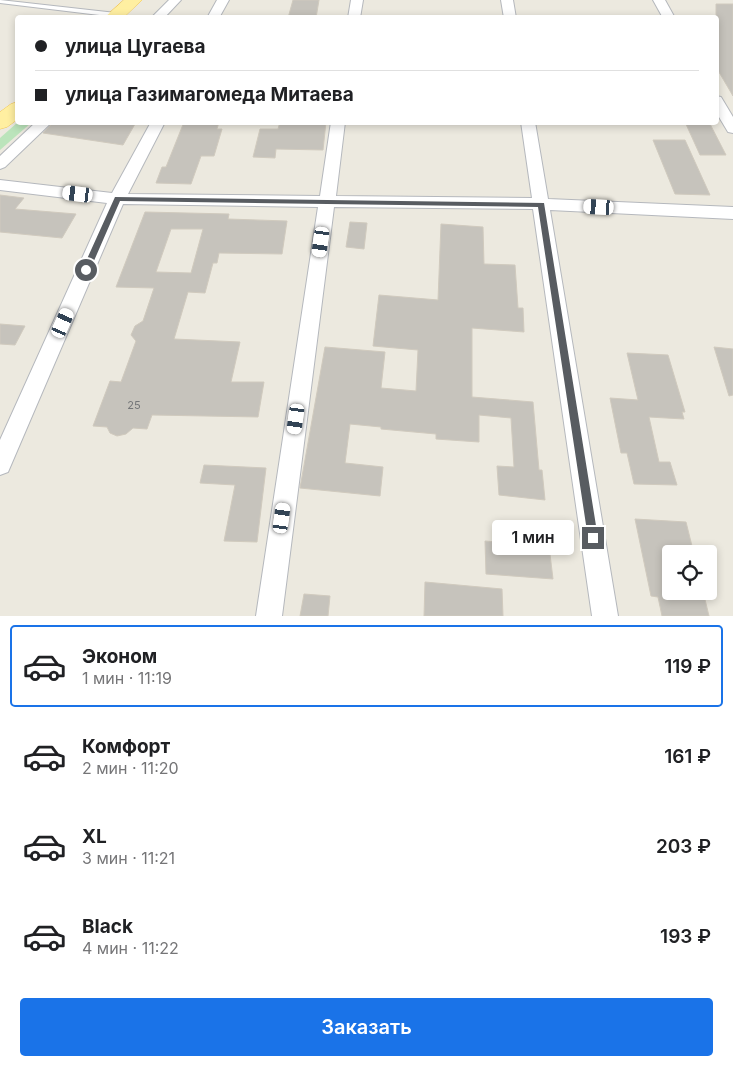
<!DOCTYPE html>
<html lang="ru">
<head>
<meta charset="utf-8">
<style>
  :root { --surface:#fff; --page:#f6f6f6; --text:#202124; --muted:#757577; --line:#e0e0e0; --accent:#1a73e8 }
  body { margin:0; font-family:Inter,sans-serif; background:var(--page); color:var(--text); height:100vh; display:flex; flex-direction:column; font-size:19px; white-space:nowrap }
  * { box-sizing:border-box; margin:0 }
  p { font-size:16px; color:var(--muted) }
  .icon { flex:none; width:28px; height:28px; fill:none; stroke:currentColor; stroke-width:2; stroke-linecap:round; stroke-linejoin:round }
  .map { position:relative; height:616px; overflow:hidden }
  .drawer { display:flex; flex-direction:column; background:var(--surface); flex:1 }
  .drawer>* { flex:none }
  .hud { position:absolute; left:15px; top:15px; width:704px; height:110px; border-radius:5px; box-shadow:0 2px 8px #0003; display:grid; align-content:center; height:110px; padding:0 20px; background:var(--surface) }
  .tools { position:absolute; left:662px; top:545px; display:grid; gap:10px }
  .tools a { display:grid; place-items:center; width:55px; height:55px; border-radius:5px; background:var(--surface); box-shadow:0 2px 8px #0003; font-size:25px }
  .end { position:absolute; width:22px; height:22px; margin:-11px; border:6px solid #585c61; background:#fff; box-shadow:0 0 0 2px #fff }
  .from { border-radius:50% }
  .bubble { position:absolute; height:35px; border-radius:5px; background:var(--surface); box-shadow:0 2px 8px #0003; font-size:16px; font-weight:600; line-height:35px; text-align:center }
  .car { position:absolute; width:15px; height:30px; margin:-15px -8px; border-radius:6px; box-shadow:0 0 4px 1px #0007; background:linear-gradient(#fff 24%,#345 0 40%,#fff 0 76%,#345 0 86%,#fff 0) }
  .hud b { display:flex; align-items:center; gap:18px; height:48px; font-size:19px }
  .hud b+b { border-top:1px solid var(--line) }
  .hud i { width:12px; height:12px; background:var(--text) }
  ul { padding:9px 0 0; list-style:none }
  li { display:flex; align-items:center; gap:15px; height:82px; margin:0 10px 8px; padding:0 10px; border:2px solid transparent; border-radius:5px }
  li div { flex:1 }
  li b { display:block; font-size:19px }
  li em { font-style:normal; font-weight:600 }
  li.on { border-color:var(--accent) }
  li>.icon { width:45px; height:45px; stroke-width:1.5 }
  .button { display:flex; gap:10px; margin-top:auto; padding:10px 20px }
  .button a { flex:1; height:58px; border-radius:5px; background:var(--accent); color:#fff; font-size:20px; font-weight:600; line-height:58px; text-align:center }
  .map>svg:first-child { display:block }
</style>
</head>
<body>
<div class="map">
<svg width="733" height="616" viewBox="0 0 733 616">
  <rect width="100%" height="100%" fill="#ece9df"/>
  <path fill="#bbe4bb" d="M 18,122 L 31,123 L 0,150 L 0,138 Z"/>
  <path fill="#c6c3bc" stroke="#d0cabe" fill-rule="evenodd" d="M 293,0 L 319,0 L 316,18 L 288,18 Z
    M 716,4 L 733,4 L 733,96 L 716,67 Z
    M 54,122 L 115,122 L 135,124 L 123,145 L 43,133 Z
    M 184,122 L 219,122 L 217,129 L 222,129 L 214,156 L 201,156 L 191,184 L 156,183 L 162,167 L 166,167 Z
    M 280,122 L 326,122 L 323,150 L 276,149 L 275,158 L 253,157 L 260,129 L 278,129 Z
    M 685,122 L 709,122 L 726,155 L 700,155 Z
    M 653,140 L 685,140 L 710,195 L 675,194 Z
    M 0,195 L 24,198 L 15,209 L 76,214 L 62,238 L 0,232 Z
    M 145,212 L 229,214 L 228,219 L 287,221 L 282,254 L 219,253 L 217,263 L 213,263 L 205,293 L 188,292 L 174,339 L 240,342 L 231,382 L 264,382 L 258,417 L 152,415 L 147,429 L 133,428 L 126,434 L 117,436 L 110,433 L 107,427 L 93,426 L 110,381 L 121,382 L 136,341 L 131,335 L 135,326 L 143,321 L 154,288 L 116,287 ZM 171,229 L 203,229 L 191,273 L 156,272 Z
    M 350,222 L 367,223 L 364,249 L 346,247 Z
    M 441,224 L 483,227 L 484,264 L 515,265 L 518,308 L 523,308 L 524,332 L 472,328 L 472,397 L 533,402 L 539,470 L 542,470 L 545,500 L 499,495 L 497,466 L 514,467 L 511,418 L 479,415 L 479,442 L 436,439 L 436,434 L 381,429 L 381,427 L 350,424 L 345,463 L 383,467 L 380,496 L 300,488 L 325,347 L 385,352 L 381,388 L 416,391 L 418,350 L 373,346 L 379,295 L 438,300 Z
    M 0,324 L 25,326 L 15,345 L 0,344 Z
    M 714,347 L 733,349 L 733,395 L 729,396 Z
    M 627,353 L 668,355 L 685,412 L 682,412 L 684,419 L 649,417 L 659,462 L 670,462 L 677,485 L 634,484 L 627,453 L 621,453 L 610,398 L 638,400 Z
    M 204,465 L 266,468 L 257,542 L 224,541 L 235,485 L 200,483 Z
    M 635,519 L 686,522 L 694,554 L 671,554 L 671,591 L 703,591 L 709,616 L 662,616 L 658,597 L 651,596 Z
    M 485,541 L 549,546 L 553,579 L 486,574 Z
    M 425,582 L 502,589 L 503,616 L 424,616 Z
    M 304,594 L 330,596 L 328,616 L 300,616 Z"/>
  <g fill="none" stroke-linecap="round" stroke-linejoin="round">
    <g stroke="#b5b8bd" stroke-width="2">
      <path id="lane" d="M 0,0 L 116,13 L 119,15 L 116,17 L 0,3 Z"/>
    </g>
    <g stroke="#b5b8bd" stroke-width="2">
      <path id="street" d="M 169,0 L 181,0 L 164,18 L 151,18 Z
        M 217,0 L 229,0 L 219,18 L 207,18 Z
        M 351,0 L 363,0 L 360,18 L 348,18 Z
        M 501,0 L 513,0 L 516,18 L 504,18 Z
        M 653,0 L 665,0 L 675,18 L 663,18 Z
        M 716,96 L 721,97 L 733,117 L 733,133 L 728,132 L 716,112 Z
        M 36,122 L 52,122 L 5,167 L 0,169 L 0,156 Z
        M 151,122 L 165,122 L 128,194 L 320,196 L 331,122 L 345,122 L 336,196 L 532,198 L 521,122 L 535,122 L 548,199 L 733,207 L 733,219 L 550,210 L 618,616 L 592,616 L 533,209 L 334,207 L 282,616 L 256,616 L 318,207 L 123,204 L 8,472 L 0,475 L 0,440 L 107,203 L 0,190 L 0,180 L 112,193 Z"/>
    </g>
    <g stroke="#f2c552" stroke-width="1">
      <path id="primary" d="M 124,0 L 142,0 L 123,18 L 104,18 Z
        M 18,102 L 18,119 L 7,127 L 0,129 L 0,112 L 11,104 Z"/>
    </g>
    <use href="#lane" fill="#fff" fill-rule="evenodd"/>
    <use href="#street" fill="#fff" fill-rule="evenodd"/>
    <use href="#primary" fill="#ffefa1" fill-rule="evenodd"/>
  </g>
  <path fill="#585c61" d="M 115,197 L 544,203 L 598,538 L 597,541 L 593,543 L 589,541 L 588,538 L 538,207 L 120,201 L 90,270 L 86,272 L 83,272 L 82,270 Z"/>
  <g text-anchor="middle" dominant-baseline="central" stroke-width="4.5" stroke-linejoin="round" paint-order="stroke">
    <g font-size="11" fill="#747678">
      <text x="134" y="405">25</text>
    </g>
  </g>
</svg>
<div class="tools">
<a><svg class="icon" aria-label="locate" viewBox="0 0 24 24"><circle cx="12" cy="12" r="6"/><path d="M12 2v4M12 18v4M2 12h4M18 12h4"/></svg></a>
</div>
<i class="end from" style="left:86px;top:270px"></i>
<i class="end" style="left:593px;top:538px"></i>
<div class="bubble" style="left:492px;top:520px;width:82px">1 мин</div>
<i class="car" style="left:78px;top:194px;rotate:277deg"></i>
<i class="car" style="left:599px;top:207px;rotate:273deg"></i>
<i class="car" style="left:321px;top:242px;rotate:188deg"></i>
<i class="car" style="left:63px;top:323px;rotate:24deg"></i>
<i class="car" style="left:296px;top:419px;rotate:188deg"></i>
<i class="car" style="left:282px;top:518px;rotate:8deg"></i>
<div class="hud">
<b><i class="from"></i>улица Цугаева</b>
<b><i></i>улица Газимагомеда Митаева</b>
</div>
</div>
<section class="drawer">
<ul>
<li class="on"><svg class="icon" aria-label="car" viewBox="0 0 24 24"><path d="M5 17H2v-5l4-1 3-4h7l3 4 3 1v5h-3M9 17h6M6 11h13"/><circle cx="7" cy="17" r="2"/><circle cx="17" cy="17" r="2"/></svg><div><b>Эконом</b><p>1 мин · 11:19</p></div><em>119 ₽</em></li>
<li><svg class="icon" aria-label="car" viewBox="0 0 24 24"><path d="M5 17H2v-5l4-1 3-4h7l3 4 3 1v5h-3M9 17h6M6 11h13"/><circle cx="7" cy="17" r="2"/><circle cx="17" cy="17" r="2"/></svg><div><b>Комфорт</b><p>2 мин · 11:20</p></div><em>161 ₽</em></li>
<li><svg class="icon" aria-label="car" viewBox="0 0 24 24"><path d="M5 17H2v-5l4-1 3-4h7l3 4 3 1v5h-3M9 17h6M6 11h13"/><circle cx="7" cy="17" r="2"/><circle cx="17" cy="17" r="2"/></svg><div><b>XL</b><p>3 мин · 11:21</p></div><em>203 ₽</em></li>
<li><svg class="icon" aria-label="car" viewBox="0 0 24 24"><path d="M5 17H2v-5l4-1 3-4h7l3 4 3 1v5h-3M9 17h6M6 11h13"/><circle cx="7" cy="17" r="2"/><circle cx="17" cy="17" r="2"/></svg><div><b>Black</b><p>4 мин · 11:22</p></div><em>193 ₽</em></li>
</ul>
<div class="button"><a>Заказать</a></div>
</section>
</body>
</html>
